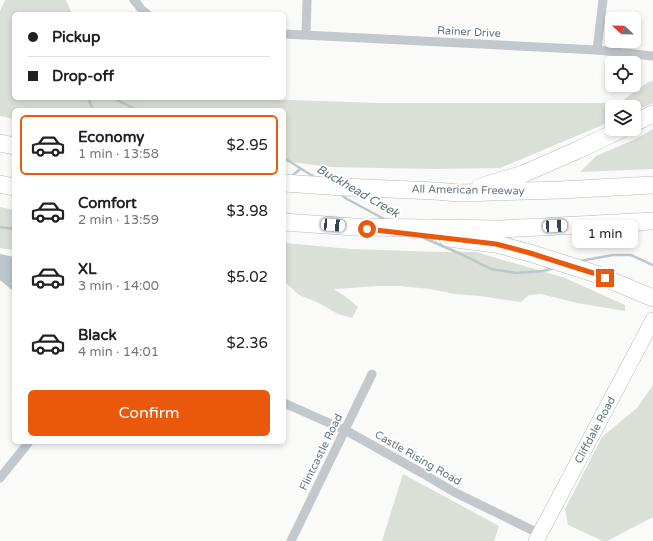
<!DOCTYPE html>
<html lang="en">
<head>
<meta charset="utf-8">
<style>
  :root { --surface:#fff; --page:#f6f6f6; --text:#202124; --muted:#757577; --line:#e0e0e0; --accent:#ea580c }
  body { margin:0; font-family:"Varela Round",sans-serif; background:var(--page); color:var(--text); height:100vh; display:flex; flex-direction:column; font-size:15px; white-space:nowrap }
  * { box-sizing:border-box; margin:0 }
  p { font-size:13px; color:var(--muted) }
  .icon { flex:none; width:22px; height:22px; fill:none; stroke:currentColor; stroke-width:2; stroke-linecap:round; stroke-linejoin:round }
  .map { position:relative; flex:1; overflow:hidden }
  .panel { position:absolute; left:12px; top:108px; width:274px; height:336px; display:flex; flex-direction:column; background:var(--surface); border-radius:6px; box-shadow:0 2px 6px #0003 }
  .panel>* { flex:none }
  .hud { position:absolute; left:12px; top:12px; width:274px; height:88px; border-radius:6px; box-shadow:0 2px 6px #0003; display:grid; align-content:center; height:88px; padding:0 16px; background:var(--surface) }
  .needle { width:26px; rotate:292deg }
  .tools { position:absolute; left:605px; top:12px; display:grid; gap:8px }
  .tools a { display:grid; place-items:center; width:36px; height:36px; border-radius:6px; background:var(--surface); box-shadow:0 2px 6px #0003; font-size:20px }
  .end { position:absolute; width:18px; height:18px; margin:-9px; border:5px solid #ea580c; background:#fff; box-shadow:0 0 0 2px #fff }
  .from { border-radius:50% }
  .bubble { position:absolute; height:28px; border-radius:6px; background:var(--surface); box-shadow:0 2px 6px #0003; font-size:13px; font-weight:600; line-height:28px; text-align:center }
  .car { position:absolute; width:12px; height:24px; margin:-12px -6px; border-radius:5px; box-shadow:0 0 3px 1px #0007; background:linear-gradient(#fff 24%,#345 0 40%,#fff 0 76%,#345 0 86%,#fff 0) }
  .hud b { display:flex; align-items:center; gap:14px; height:38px; font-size:15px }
  .hud b+b { border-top:1px solid var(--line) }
  .hud i { width:10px; height:10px; background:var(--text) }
  ul { padding:7px 0 0; list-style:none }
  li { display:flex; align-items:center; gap:12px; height:60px; margin:0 8px 6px; padding:0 8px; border:2px solid transparent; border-radius:6px }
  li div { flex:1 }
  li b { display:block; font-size:15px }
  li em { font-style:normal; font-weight:600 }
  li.current { border-color:var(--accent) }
  li>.icon { width:36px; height:36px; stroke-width:1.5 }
  .action { display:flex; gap:8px; margin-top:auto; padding:8px 16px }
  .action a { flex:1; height:46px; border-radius:6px; background:var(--accent); color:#fff; font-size:16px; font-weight:600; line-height:46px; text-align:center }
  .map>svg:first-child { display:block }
</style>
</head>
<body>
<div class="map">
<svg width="653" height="541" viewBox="0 0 653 541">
  <rect width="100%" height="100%" fill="#fafaf8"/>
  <path fill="#dadfd7" d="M 5,0 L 66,0 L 72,14 L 14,14 L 14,98 L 233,98 L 378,103 L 619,103 L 648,82 L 653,81 L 653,103 L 634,111 L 634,107 L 612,107 L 612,121 L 500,168 L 435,169 L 330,167 L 284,161 L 284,110 L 14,110 L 14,119 L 0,116 L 0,11 Z
    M 653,129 L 653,169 L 580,172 L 596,156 L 638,138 Z
    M 0,207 L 14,210 L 14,250 L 0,248 Z
    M 284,243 L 351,249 L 439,252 L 476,252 L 565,278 L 625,305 L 625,311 L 577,303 L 541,294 L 529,295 L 521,302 L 480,296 L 455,294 L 430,289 L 400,286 L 379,286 L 334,289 L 350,300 L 358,307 L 352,318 L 338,314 L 317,302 L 299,295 L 284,281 Z
    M 653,385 L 653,517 L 607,541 L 603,541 L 568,525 L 565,509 L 602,437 L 637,408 Z
    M 403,474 L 499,526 L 494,541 L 382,541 Z"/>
  <path fill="#bbc7cb" d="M 0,254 L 14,257 L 14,292 L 0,280 Z"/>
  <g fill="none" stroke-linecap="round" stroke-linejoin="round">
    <path stroke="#bbc7cb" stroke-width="2.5" d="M 88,98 L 93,110
      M 113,98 L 137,110
      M 284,158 L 316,178
      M 290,178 L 300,169
      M 340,194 L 347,199 L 386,220
      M 0,227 L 14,229
      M 417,235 L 461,254 L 491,269 L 516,273 L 543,271 L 554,268
      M 580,261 L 613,255 L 631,255 L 653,265"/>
    <g stroke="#b5babe" stroke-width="16">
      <path id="primary" d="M 536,541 L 653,320"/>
    </g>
    <g stroke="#b4b9bd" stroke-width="18">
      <path id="highway" d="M 634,123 L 653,114
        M 0,143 L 14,146
        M 284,183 L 343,187 L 435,191 L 459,193 L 560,190 L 653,185
        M 0,184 L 14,187
        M 480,187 L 523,174 L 578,150 L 622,129
        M 284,222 L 354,227 L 500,229 L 541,227 L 653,221
        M 448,238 L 496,244 L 530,253 L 593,273 L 653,298"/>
    </g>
    <path stroke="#c3c8cc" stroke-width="9" d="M 134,0 L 142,10 L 147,14
      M 284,34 L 597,50 L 653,56
      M 306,35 L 307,0
      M 597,50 L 603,0
      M 284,403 L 345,430 L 422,473 L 454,492 L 540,534
      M 0,478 L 29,442
      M 291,541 L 372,374"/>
    <use href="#primary" stroke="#fff" stroke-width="15"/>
    <use href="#highway" stroke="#fff" stroke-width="17"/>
  </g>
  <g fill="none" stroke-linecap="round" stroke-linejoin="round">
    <path stroke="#ea580c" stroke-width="5" d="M 367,229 L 496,244 L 530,253 L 593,273 L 605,278"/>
  </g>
  <g text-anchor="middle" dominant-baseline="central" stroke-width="4" stroke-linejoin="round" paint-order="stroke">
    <g font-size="11" fill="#657683" stroke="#fff">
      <text transform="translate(469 32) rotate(3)">Rainer Drive</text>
      <text transform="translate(468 190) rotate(1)">All American Freeway</text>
      <text transform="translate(595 430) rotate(-62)">Cliffdale Road</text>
      <text transform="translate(321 452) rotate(-64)">Flintcastle Road</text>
      <text transform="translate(418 458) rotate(30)">Castle Rising Road</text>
    </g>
    <g font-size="12" font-style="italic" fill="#60757c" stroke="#fff">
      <text transform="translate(358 191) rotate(30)">Buckhead Creek</text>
    </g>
  </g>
</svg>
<div class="tools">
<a><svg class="needle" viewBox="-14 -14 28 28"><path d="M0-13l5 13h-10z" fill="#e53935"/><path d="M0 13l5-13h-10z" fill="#757577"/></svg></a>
<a><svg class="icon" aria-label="locate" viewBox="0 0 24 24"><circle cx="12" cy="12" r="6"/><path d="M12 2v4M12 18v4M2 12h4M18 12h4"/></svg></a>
<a><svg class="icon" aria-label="layers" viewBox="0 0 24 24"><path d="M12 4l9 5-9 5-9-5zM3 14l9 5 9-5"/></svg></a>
</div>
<i class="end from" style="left:367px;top:229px"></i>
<i class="end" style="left:605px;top:278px"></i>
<div class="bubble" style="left:572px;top:220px;width:66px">1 min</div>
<i class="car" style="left:333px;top:225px;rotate:95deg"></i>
<i class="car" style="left:555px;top:226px;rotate:87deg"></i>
<div class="hud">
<b><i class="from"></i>Pickup</b>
<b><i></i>Drop-off</b>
</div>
<section class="panel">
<ul>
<li class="current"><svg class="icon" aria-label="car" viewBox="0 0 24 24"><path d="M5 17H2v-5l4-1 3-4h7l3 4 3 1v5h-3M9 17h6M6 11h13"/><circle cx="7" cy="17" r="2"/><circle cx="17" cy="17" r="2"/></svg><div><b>Economy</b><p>1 min · 13:58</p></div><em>$2.95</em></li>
<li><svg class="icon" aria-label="car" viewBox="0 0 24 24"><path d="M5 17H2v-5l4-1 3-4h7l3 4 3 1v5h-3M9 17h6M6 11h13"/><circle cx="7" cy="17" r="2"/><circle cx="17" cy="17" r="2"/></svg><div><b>Comfort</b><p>2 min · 13:59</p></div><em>$3.98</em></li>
<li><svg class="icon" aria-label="car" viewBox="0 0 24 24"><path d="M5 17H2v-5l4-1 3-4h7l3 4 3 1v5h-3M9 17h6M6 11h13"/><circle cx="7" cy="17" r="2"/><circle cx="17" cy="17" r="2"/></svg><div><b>XL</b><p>3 min · 14:00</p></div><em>$5.02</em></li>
<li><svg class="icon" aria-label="car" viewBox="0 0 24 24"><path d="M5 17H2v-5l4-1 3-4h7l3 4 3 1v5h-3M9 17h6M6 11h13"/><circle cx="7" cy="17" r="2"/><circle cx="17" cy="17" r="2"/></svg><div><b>Black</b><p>4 min · 14:01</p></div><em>$2.36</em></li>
</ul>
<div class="action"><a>Confirm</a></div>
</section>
</div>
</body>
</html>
